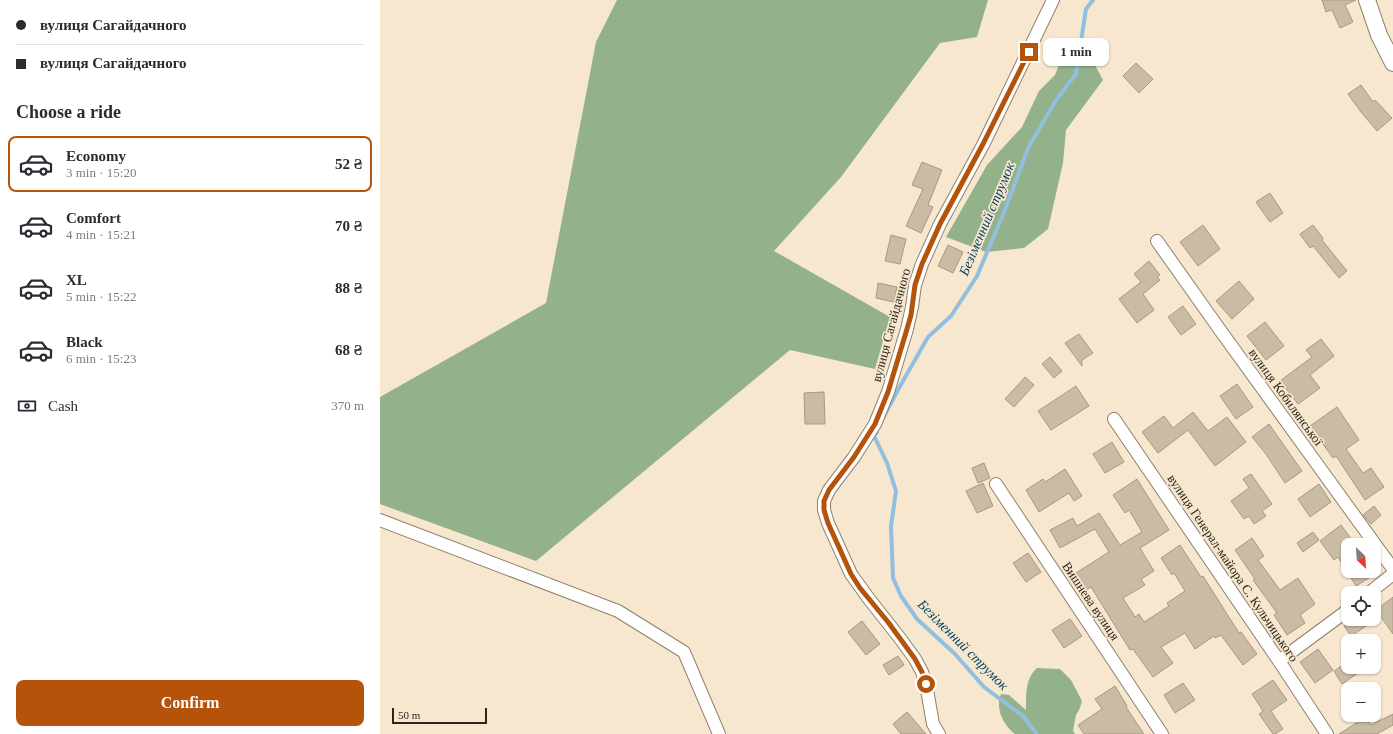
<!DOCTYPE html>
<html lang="en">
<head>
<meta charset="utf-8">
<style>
  :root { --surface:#fff; --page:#f2f2f3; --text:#2b2b33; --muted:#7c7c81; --line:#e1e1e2; --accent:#b45309 }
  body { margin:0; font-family:"Times New Roman",serif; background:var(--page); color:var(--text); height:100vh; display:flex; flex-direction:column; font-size:15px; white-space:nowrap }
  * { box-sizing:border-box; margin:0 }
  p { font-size:13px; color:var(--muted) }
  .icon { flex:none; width:22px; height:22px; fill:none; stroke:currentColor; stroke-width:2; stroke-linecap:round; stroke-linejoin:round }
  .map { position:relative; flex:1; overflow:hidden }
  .side { display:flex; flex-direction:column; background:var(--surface); width:380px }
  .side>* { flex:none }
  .banner { display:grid; align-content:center; height:88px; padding:0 16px; background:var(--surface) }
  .needle { width:26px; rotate:155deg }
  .fabs { position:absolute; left:961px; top:538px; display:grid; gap:8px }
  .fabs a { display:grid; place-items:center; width:40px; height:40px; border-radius:8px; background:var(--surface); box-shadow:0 1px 3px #0004; font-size:20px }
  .scale { position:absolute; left:12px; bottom:10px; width:95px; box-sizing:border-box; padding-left:4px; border:2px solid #2b261d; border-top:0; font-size:11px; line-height:14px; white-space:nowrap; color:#2b261d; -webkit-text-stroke:3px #f7e7cf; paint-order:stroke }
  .end { position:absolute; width:18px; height:18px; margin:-9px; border:5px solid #b45309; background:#fff; box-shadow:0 0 0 2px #fff }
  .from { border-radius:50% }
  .bubble { position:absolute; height:28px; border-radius:8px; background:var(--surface); box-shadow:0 1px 3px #0004; font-size:13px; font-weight:700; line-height:28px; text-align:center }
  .banner b { display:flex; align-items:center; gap:14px; height:38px; font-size:15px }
  .banner b+b { border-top:1px solid var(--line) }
  .banner i { width:10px; height:10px; background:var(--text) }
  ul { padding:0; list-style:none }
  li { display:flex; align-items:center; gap:12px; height:56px; margin:0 8px 6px; padding:0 8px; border:2px solid transparent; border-radius:8px }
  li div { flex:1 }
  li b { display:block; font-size:15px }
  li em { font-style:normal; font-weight:700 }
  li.on { border-color:var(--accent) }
  li>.icon { width:36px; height:36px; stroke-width:1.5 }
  h2 { padding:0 16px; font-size:18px; line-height:48px }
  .pay { display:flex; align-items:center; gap:10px; height:44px; padding:0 16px; font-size:15px }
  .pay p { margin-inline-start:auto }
  .button { display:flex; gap:8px; margin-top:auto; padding:8px 16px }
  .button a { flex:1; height:46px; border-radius:8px; background:var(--accent); color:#fff; font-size:16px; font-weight:700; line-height:46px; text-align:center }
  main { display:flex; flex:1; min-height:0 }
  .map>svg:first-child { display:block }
</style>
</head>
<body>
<main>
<section class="side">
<div class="banner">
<b><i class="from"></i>вулиця Сагайдачного</b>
<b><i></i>вулиця Сагайдачного</b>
</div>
<h2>Choose a ride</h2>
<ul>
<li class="on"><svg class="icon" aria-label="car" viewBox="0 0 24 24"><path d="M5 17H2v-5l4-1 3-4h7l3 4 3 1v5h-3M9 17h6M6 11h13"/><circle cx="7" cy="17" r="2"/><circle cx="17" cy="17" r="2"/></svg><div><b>Economy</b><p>3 min · 15:20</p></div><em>52 ₴</em></li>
<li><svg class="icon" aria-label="car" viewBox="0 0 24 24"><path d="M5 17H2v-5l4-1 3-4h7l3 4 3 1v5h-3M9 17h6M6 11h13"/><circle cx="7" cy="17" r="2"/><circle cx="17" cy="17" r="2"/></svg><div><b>Comfort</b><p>4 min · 15:21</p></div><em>70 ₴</em></li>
<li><svg class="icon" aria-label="car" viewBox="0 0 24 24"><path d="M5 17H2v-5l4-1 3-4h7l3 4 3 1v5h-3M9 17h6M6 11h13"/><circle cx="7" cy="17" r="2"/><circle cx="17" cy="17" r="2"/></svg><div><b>XL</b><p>5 min · 15:22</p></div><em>88 ₴</em></li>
<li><svg class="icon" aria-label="car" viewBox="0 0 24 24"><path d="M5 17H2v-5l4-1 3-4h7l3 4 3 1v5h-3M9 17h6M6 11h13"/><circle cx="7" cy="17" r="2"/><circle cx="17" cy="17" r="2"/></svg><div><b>Black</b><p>6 min · 15:23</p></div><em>68 ₴</em></li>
</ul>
<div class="pay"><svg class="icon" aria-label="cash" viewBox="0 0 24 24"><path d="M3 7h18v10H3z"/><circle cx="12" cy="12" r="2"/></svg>Cash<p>370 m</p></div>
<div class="button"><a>Confirm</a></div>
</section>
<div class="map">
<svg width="1013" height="734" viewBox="0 0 1013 734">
  <rect width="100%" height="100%" fill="#f7e7cf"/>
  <path fill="#93b18b" d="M 237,0 L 608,0 L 597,37 L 560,43 L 461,177 L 394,251 L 510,317 L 495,369 L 410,350 L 156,561 L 0,504 L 0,397 L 166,303 L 216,42 Z
    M 702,41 L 723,80 L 686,130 L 683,163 L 668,229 L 644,248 L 606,252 L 566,237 L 607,165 L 642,127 L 659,91 L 675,75 L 683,54 Z
    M 657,668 L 680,669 L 691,680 L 702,701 L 700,708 L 696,715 L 693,731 L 695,734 L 635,734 C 623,725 615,708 621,694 L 629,695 L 646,710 C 646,696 645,678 657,668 Z"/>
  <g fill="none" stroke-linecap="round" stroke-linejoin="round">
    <path stroke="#91bfdd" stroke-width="4" d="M 503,418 L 519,388 L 548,337 L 571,316 L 597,276 L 625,210 L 648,148 L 676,100 L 696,74 L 706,9 L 713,0
      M 497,432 L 494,436 L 507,463 L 516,491 L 511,526 L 513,578 L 521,596 L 537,619 L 575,654 L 604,687 L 643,716 L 657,734"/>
  </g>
  <path fill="#cabca4" stroke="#a69882" d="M 942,0 L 976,0 L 965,5 L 973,22 L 960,28 L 952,10 L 946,12 Z
    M 756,63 L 773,79 L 759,93 L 743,76 Z
    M 981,85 L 993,102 L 995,100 L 1012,118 L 997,131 L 981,112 L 968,94 Z
    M 542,162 L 562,170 L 548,205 L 553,207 L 541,233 L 526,226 L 543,189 L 532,185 Z
    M 890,193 L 903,213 L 890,222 L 876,202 Z
    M 823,225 L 840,249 L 818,266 L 800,242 Z
    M 933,225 L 943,238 L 942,240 L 967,271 L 959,278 L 933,246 L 930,248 L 920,234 Z
    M 511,235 L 526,239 L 520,264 L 505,261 Z
    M 568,245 L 583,252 L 573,273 L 558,266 Z
    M 769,261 L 780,275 L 777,277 L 780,280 L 763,294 L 774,310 L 757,323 L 739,299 L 761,282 L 754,274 Z
    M 859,281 L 874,299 L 852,319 L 836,301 Z
    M 498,283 L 517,287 L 514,302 L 496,298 Z
    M 803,306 L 816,324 L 801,335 L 788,317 Z
    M 885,322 L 904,346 L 886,360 L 867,336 Z
    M 699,334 L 713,353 L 702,360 L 702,366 L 685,343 Z
    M 941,339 L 954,356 L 930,375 L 940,388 L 918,404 L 900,381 L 932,357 L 926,350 Z
    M 670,357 L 682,371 L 674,378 L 662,364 Z
    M 645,377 L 654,385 L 634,407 L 625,399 Z
    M 857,384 L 873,407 L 856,419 L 840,396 Z
    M 696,386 L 709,406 L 671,430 L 658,411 Z
    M 444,392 L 445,424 L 425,424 L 424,393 Z
    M 957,407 L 979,440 L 966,449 L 983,473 L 991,468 L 1004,487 L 985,500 L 956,456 L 953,458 L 930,426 Z
    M 813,412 L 828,431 L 847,417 L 866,442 L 835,466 L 808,430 L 778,453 L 762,432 L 784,416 L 793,428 Z
    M 889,424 L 922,471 L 905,483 L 886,454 L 872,437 Z
    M 732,442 L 744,462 L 725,473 L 713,454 Z
    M 604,463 L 610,478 L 598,483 L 592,468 Z
    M 685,469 L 702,496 L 694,501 L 689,493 L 659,512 L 646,490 L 663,479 L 665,482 Z
    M 871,474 L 892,504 L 882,511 L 886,516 L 874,524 L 869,516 L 864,519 L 851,501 L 869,488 L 863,479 Z
    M 757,479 L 789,530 L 760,548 L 774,571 L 761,579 L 765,585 L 743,598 L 755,617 L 759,614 L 764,622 L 789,606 L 787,603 L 805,591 L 794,573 L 792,575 L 781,558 L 800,545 L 821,577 L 823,576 L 859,633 L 861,632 L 877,654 L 863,665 L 841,635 L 835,638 L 834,636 L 815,649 L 805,633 L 781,647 L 793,663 L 773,677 L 753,649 L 750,650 L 711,587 L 706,590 L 696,573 L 729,552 L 715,529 L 680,548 L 670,530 L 693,518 L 697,526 L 719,513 L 740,545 L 762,532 L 749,510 L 745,513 L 733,495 Z
    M 603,483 L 613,506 L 597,513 L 586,491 Z
    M 939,484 L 951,502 L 930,517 L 918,499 Z
    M 994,506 L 1001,515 L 991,524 L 983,515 Z
    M 961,525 L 975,544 L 968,545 L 968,571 L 1000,571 L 976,586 L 958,557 L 954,560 L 940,541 Z
    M 933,532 L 939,540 L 923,552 L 917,543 Z
    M 872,538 L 884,556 L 878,560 L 900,590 L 918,578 L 935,604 L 920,615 L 925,623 L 907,635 L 894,615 L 897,613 L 873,580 L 875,579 L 855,550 Z
    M 648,553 L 661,572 L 646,582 L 633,563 Z
    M 1013,597 L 1013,634 L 996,610 Z
    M 690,619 L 702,636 L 684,648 L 672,630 Z
    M 975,619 L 997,619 L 971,636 L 964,626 Z
    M 482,621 L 500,644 L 486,655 L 468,632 Z
    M 938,649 L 953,670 L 935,683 L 920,662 Z
    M 518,656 L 524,665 L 509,675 L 503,665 Z
    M 968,662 L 968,667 L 987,667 L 962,684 L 954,671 Z
    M 893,680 L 907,700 L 891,711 L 903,729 L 895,734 L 893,734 L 879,714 L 883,711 L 872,694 Z
    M 803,683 L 815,700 L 795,713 L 784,695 Z
    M 735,686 L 747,706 L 746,707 L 764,734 L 704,734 L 698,725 L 722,709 L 715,699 Z
    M 527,712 L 546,734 L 521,734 L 513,724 Z
    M 1013,714 L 1013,725 L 997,734 L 959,734 L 986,717 L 991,725 Z"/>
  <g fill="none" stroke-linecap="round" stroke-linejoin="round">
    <g stroke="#8e806a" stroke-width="14">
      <path id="minor" d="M 777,241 L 840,330 L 1013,569
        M 734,419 L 899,661 L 947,734
        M 616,484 L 782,734
        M 0,520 L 238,611 L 304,652 L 339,734
        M 989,593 L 1013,574
        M 899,661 L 968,610
        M 559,734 L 553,724 L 546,684 L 542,672 L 535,659 L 519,637 L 489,599 L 471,574 L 448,523 L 444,510 L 444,501 L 449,490 L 474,457 L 495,424 L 508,392 L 527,329 L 532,307 L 535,285 L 542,264 L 560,224 L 603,145 L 673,0"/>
    </g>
    <g stroke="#8e806a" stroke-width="18">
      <path id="tertiary" d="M 987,0 L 999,35 L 1013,63"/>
    </g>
    <use href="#minor" stroke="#fff" stroke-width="12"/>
    <use href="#tertiary" stroke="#fff" stroke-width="16"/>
  </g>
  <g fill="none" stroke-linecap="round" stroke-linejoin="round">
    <path stroke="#b45309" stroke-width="5" d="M 546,684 L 542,672 L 535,659 L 508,622 L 480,588 L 471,574 L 448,523 L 444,510 L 444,501 L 449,490 L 474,457 L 495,424 L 508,392 L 527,329 L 531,315 L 535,285 L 542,264 L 560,224 L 603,144 L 649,52"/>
  </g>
  <g text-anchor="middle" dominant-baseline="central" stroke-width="3.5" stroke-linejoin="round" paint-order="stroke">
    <g font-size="13" fill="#2b261d" stroke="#f7e7cf">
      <text transform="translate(511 325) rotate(-75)">вулиця Сагайдачного</text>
      <text transform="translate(906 397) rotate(54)">вулиця Кобилянської</text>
      <text transform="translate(853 568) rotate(56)">вулиця Генерал-майора С. Кульчицького</text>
      <text transform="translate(711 601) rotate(56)">Вишнева вулиця</text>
    </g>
    <g font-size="14" font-style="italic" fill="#003f5b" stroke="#f7e7cf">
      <text transform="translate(607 219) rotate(-67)">Безіменний струмок</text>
      <text transform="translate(583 645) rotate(45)">Безіменний струмок</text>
    </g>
  </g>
</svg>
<div class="fabs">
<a><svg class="needle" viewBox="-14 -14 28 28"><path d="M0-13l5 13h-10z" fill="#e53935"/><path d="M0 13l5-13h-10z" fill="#7c7c81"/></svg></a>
<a><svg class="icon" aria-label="locate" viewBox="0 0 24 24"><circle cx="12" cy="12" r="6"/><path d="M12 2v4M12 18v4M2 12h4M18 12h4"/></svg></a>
<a>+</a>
<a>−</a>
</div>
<div class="scale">50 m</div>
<i class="end from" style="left:546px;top:684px"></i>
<i class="end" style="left:649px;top:52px"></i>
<div class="bubble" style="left:663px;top:38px;width:66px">1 min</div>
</div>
</main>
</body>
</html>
